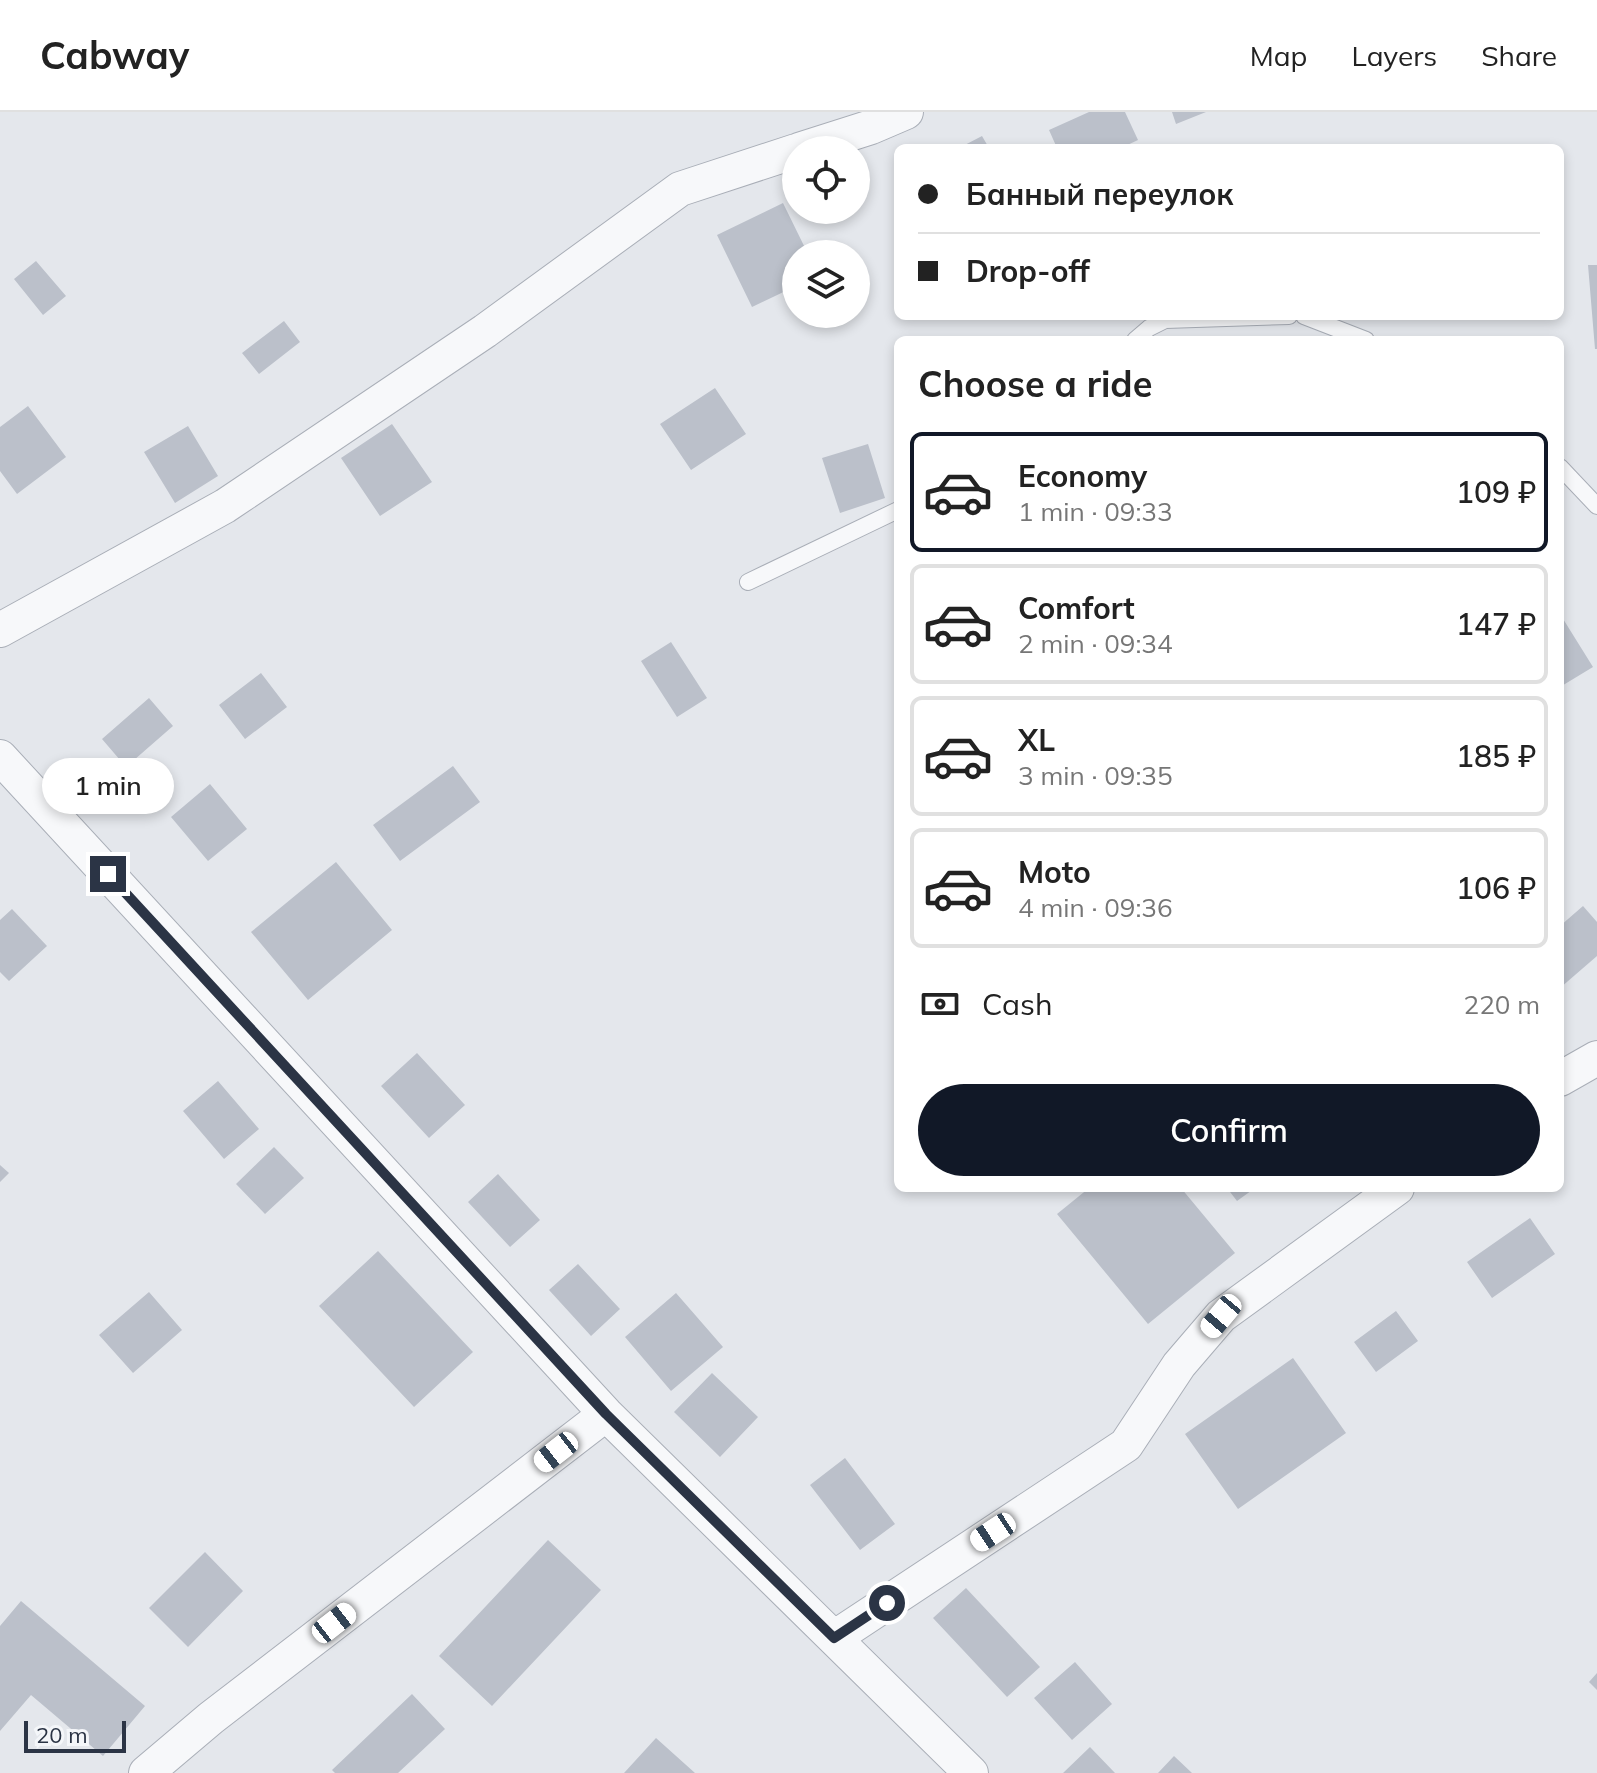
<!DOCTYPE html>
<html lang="en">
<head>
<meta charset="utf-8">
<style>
  :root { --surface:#fff; --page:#f6f6f6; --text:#222; --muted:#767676; --line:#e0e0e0; --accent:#111827 }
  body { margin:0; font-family:Mulish,sans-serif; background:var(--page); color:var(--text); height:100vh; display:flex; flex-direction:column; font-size:30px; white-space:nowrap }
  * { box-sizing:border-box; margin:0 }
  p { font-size:26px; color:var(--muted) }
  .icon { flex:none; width:44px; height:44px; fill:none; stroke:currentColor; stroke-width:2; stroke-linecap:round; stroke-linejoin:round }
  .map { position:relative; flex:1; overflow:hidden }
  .side { position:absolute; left:894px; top:224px; width:670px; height:856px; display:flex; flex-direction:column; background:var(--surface); border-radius:12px; box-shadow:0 4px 12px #0003 }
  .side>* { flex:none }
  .top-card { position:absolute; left:894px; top:32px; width:670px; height:176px; border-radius:12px; box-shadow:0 4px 12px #0003; display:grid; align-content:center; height:176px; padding:0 24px; background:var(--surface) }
  .fabs { position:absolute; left:782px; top:24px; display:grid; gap:16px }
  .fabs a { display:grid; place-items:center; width:88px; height:88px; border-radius:50%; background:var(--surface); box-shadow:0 4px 12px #0003; font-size:40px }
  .scale { position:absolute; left:24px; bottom:20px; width:102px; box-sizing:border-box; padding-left:8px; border:4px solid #2b3445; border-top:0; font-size:22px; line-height:28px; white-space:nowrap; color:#2b3445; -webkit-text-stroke:6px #f4f6f9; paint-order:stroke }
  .end { position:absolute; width:36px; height:36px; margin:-18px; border:10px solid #2b3445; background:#fff; box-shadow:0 0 0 4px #fff }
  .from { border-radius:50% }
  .bubble { position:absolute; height:56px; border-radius:28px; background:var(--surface); box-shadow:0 4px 12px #0003; font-size:26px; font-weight:600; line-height:56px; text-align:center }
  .car { position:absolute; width:24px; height:48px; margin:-24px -12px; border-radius:10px; box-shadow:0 0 6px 2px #0007; background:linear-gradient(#fff 24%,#345 0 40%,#fff 0 76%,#345 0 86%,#fff 0) }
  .top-card b { display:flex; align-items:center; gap:28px; height:76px; font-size:30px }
  .top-card b+b { border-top:2px solid var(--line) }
  .top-card i { width:20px; height:20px; background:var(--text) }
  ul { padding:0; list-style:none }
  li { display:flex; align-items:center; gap:24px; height:120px; margin:0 16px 12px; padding:0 8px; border:4px solid var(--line); border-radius:12px }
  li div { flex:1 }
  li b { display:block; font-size:30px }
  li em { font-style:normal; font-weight:600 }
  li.current { border-color:var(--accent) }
  li>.icon { width:72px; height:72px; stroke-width:1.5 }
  h2 { padding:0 24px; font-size:36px; line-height:96px }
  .pay { display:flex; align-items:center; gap:20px; height:88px; padding:0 24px; font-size:30px }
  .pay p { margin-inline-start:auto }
  .primary-button { display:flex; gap:16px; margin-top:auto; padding:16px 24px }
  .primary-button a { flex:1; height:92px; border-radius:48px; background:var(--accent); color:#fff; font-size:32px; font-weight:600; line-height:92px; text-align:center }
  header { display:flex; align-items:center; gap:48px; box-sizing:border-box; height:112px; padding:0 40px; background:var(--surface); border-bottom:2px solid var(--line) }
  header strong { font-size:38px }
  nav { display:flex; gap:44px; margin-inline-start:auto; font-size:28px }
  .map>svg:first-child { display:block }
</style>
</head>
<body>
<header>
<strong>Cabway</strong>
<nav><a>Map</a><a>Layers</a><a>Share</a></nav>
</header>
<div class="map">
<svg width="1597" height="1661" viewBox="0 0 1597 1661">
  <rect width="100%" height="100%" fill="#e4e7ec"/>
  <path fill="#bbc0ca" d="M 1089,0 L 1125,0 L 1138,28 L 1121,36 L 1057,36 L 1049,18 Z
    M 1172,0 L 1206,0 L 1176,12 Z
    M 982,24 L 989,36 L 959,36 Z
    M 783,91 L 808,142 L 796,142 L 796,174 L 752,195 L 717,123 Z
    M 36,149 L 66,184 L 43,203 L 14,167 Z
    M 1588,153 L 1597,153 L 1597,237 L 1595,237 Z
    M 284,209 L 300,230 L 259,262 L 242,241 Z
    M 715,276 L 746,322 L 691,358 L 660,312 Z
    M 28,294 L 66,345 L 17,382 L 0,359 L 0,315 Z
    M 392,312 L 432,370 L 380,404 L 341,346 Z
    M 188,314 L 218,364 L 175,391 L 144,340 Z
    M 868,332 L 885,386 L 840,401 L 822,346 Z
    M 1560,502 L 1593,555 L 1560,575 Z
    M 671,530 L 707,586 L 677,605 L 641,549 Z
    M 261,561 L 287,595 L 245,627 L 219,593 Z
    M 149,586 L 173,614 L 126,655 L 102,627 Z
    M 453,654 L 480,690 L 400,749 L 373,713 Z
    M 210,672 L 247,717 L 208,749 L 171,705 Z
    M 336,750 L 392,818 L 308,888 L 251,820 Z
    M 1583,794 L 1597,810 L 1597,844 L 1560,876 L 1560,814 Z
    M 12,797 L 47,834 L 9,869 L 0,860 L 0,808 Z
    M 417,941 L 465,993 L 429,1026 L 381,974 Z
    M 218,969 L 259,1017 L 224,1047 L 183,999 Z
    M 274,1035 L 304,1066 L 265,1102 L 236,1072 Z
    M 0,1053 L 9,1061 L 0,1070 Z
    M 498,1062 L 540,1108 L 510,1135 L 468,1090 Z
    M 1089,1076 L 1181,1076 L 1235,1141 L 1148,1212 L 1057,1102 Z
    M 1227,1076 L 1255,1076 L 1237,1089 Z
    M 1530,1106 L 1555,1142 L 1492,1186 L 1467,1150 Z
    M 378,1139 L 473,1240 L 414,1295 L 319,1194 Z
    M 578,1152 L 620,1197 L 591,1224 L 549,1178 Z
    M 149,1180 L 182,1218 L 133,1261 L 99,1223 Z
    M 676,1181 L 723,1235 L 671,1279 L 625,1225 Z
    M 1396,1199 L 1418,1229 L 1376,1260 L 1354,1230 Z
    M 1293,1246 L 1346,1321 L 1238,1397 L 1185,1322 Z
    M 712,1261 L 758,1305 L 720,1345 L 674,1300 Z
    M 845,1346 L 895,1412 L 860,1438 L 810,1373 Z
    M 548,1428 L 601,1478 L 492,1594 L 439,1544 Z
    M 205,1440 L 243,1479 L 188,1535 L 149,1496 Z
    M 966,1476 L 1040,1555 L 1007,1585 L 933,1506 Z
    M 21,1489 L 145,1594 L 103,1644 L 31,1583 L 0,1619 L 0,1514 Z
    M 1075,1550 L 1112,1592 L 1072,1628 L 1034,1586 Z
    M 1597,1561 L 1597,1578 L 1589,1570 Z
    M 412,1582 L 445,1617 L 398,1661 L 335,1661 L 332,1658 Z
    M 656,1626 L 695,1661 L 624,1661 Z
    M 1090,1635 L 1115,1661 L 1063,1661 Z
    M 1174,1644 L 1192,1661 L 1158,1661 Z"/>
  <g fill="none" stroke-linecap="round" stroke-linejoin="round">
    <g stroke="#a9aeb7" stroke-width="18">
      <path id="lane" d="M 1304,204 L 1366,228
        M 1135,228 L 1149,216 L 1165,208 L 1289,204
        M 1560,355 L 1597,394
        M 748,470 L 898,398"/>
    </g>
    <g stroke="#a9aeb7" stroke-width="36">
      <path id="street" d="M 799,38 L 871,15 L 906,0
        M 0,518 L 225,394 L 485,219 L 680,77 L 796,39
        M 0,645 L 606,1302 L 971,1661
        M 1560,967 L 1597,946
        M 834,1526 L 1126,1333 L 1179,1253 L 1221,1204 L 1397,1076
        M 146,1661 L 211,1606 L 606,1302"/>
    </g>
    <use href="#lane" stroke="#f7f8fa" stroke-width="16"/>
    <use href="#street" stroke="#f7f8fa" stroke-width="34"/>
  </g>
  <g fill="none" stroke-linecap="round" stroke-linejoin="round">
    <path stroke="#2b3445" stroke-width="10" d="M 108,762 L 606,1302 L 834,1526 L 887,1491"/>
  </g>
</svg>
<div class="fabs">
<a><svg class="icon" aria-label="locate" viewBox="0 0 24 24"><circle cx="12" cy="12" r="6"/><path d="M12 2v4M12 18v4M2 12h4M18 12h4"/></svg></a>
<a><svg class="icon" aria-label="layers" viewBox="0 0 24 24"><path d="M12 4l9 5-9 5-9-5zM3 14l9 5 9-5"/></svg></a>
</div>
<div class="scale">20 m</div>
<i class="end from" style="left:887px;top:1491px"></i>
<i class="end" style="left:108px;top:762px"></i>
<div class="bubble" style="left:42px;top:646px;width:132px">1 min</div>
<i class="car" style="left:1221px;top:1204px;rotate:220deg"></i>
<i class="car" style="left:556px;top:1340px;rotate:232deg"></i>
<i class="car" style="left:993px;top:1420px;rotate:237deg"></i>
<i class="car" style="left:334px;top:1511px;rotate:52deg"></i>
<div class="top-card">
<b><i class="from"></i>Банный переулок</b>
<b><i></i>Drop-off</b>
</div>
<section class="side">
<h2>Choose a ride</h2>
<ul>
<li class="current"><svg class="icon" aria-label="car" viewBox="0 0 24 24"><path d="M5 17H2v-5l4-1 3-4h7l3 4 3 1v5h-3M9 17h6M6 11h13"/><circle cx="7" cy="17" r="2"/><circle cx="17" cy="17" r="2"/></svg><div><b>Economy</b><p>1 min · 09:33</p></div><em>109 ₽</em></li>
<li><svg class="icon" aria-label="car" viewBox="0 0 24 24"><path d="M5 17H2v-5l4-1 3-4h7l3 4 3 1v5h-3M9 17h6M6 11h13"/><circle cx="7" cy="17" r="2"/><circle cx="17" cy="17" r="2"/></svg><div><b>Comfort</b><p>2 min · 09:34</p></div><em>147 ₽</em></li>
<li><svg class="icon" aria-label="car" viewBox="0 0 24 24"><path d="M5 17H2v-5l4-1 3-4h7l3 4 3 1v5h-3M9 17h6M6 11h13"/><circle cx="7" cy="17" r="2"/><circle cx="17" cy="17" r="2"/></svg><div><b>XL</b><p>3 min · 09:35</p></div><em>185 ₽</em></li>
<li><svg class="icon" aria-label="car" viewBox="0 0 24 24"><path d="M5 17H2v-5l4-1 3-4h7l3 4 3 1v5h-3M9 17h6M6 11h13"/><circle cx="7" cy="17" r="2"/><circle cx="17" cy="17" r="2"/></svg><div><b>Moto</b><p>4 min · 09:36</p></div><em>106 ₽</em></li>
</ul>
<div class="pay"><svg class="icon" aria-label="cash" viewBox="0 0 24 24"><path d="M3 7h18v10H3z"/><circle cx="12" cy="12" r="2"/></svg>Cash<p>220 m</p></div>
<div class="primary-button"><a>Confirm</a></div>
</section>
</div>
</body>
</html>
